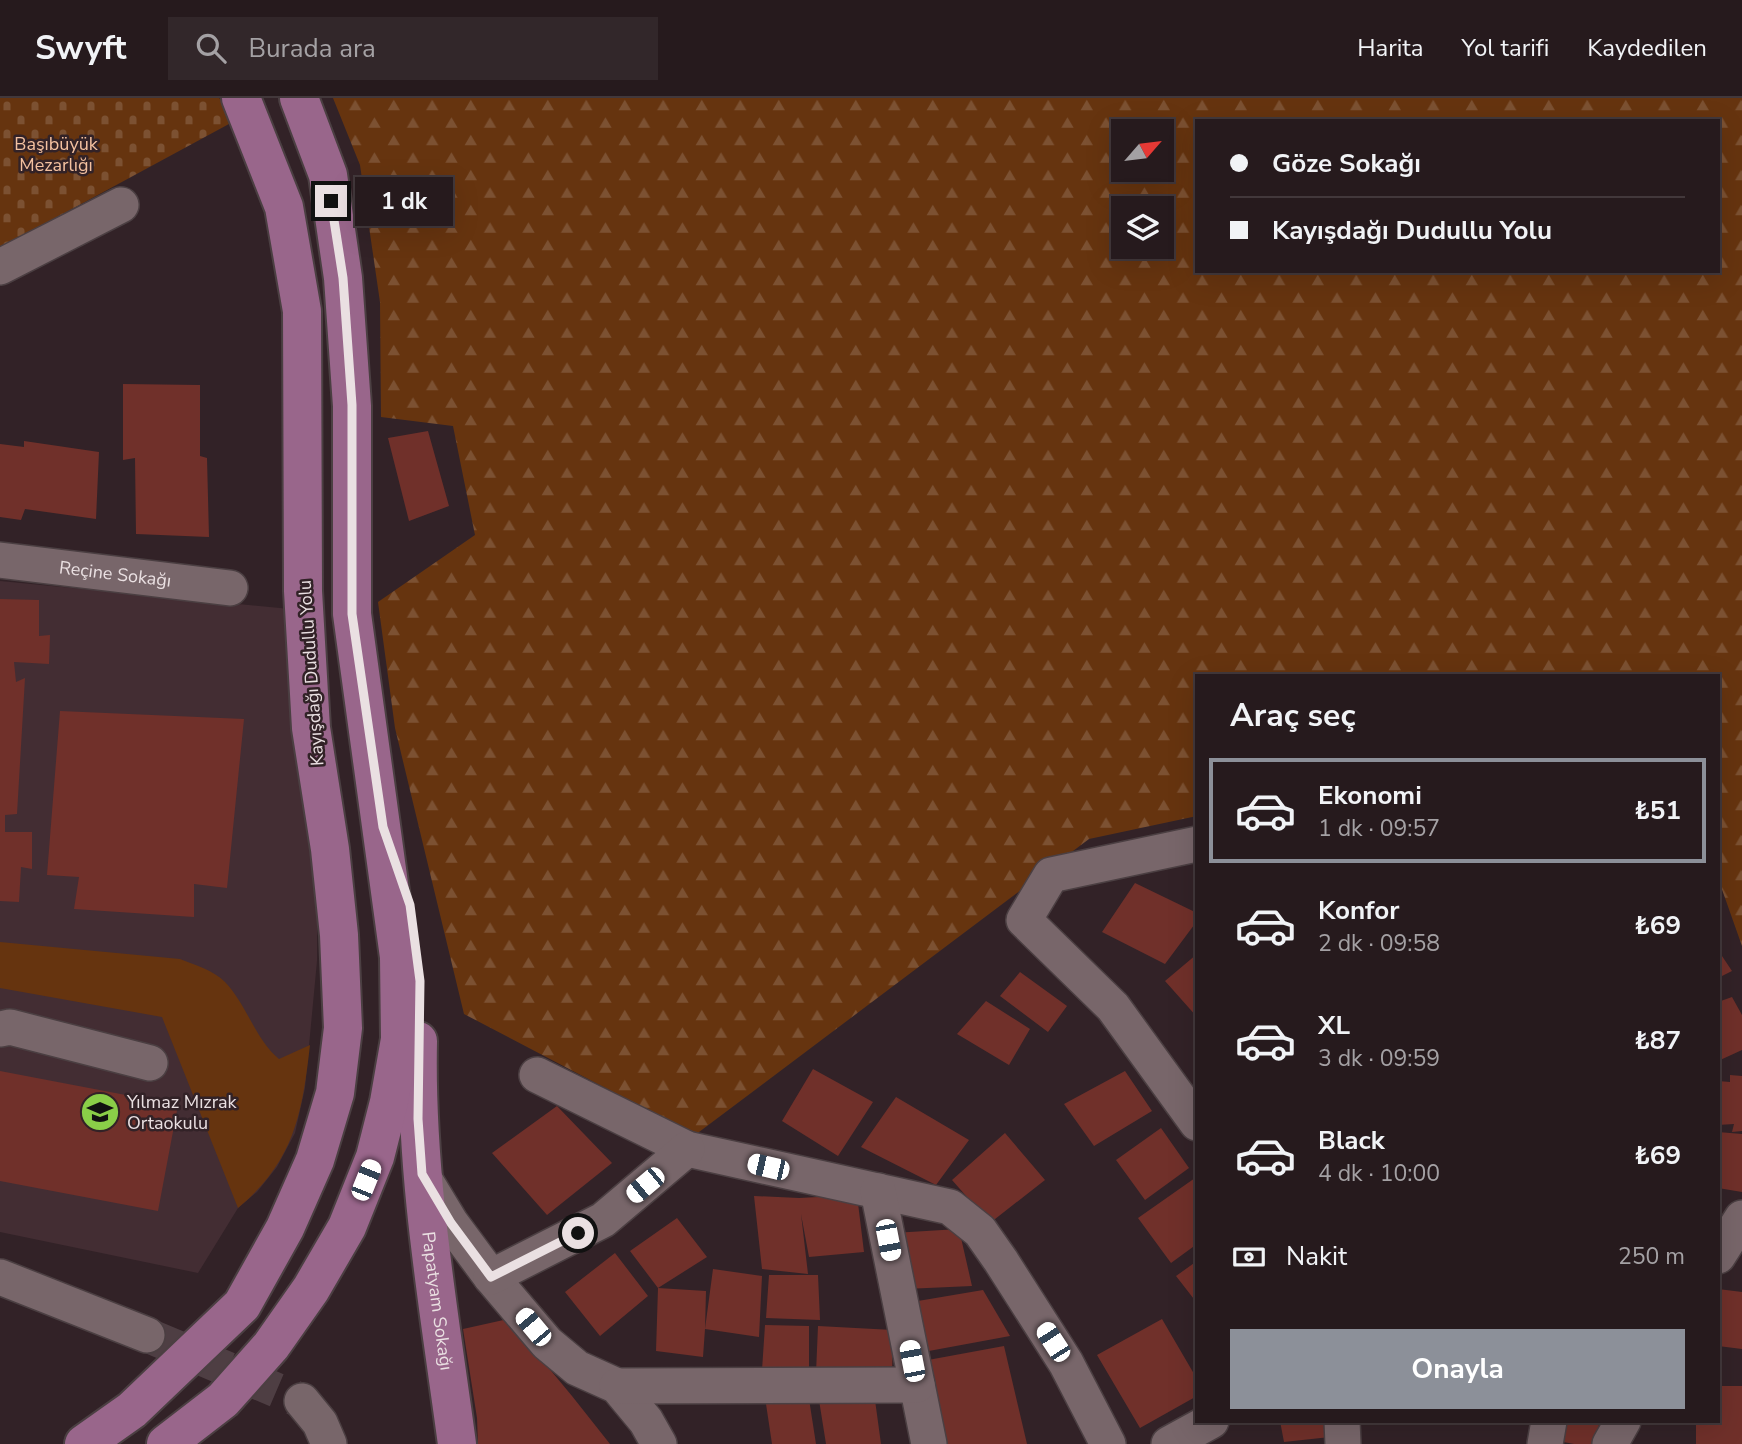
<!DOCTYPE html>
<html lang="tr">
<head>
<meta charset="utf-8">
<style>
  :root { --surface:#261a1d; --page:#32272a; --text:#f1f3f6; --muted:#a4a1a4; --line:#42383b; --accent:#8c9099 }
  body { margin:0; font-family:"Nunito Sans",sans-serif; background:var(--page); color:var(--text); height:100vh; display:flex; flex-direction:column; font-size:26px; white-space:nowrap }
  * { box-sizing:border-box; margin:0 }
  p { font-size:23px; color:var(--muted) }
  .icon { flex:none; width:38px; height:38px; fill:none; stroke:currentColor; stroke-width:2; stroke-linecap:round; stroke-linejoin:round }
  .map { position:relative; flex:1; overflow:hidden }
  .details { position:absolute; left:1195px; top:576px; width:525px; height:749px; display:flex; flex-direction:column; background:var(--surface); border-radius:0px; box-shadow:0 7px 28px #0002,0 0 0 2px var(--line) }
  .details>* { flex:none }
  .guide { position:absolute; left:1195px; top:21px; width:525px; height:154px; border-radius:0px; box-shadow:0 7px 28px #0002,0 0 0 2px var(--line); display:grid; align-content:center; height:154px; padding:0 35px; background:var(--surface) }
  .needle { width:46px; rotate:62deg }
  .fabs { position:absolute; left:1111px; top:21px; display:grid; gap:14px }
  .fabs a { display:grid; place-items:center; width:63px; height:63px; border-radius:0px; background:var(--surface); box-shadow:0 7px 28px #0002,0 0 0 2px var(--line); font-size:35px }
  .end { position:absolute; width:32px; height:32px; margin:-16px; border:9px solid #eae0e2; background:#111; box-shadow:0 0 0 4px #111 }
  .from { border-radius:50% }
  .bubble { position:absolute; height:49px; border-radius:0px; background:var(--surface); box-shadow:0 7px 28px #0002,0 0 0 2px var(--line); font-size:23px; font-weight:700; line-height:49px; text-align:center }
  .car { position:absolute; width:21px; height:42px; margin:-21px -10px; border-radius:9px; box-shadow:0 0 5px 2px #0007; background:linear-gradient(#fff 24%,#345 0 40%,#fff 0 76%,#345 0 86%,#fff 0) }
  .guide b { display:flex; align-items:center; gap:24px; height:66px; font-size:26px }
  .guide b+b { border-top:2px solid var(--line) }
  .guide i { width:18px; height:18px; background:var(--text) }
  ul { padding:0; list-style:none }
  li { display:flex; align-items:center; gap:21px; height:105px; margin:0 14px 10px; padding:0 21px; border:4px solid transparent; border-radius:0px }
  li div { flex:1 }
  li b { display:block; font-size:26px }
  li em { font-style:normal; font-weight:700 }
  li.on { border-color:var(--accent) }
  li>.icon { width:63px; height:63px; stroke-width:1.5 }
  h2 { padding:0 35px; font-size:32px; line-height:84px }
  .pay { display:flex; align-items:center; gap:18px; height:77px; padding:0 35px; font-size:26px }
  .pay p { margin-inline-start:auto }
  .button { display:flex; gap:14px; margin-top:auto; padding:14px 35px }
  .button a { flex:1; height:80px; border-radius:0px; background:var(--accent); color:#fff; font-size:28px; font-weight:700; line-height:80px; text-align:center }
  header { display:flex; align-items:center; gap:42px; box-sizing:border-box; height:98px; padding:0 35px; background:var(--surface); border-bottom:2px solid var(--line) }
  header strong { font-size:33px }
  nav { display:flex; gap:38px; margin-inline-start:auto; font-size:24px }
  .search { width:490px; height:63px; background:var(--page); display:flex; align-items:center; gap:18px; box-sizing:border-box; padding:0 24px; border-radius:0px; color:var(--muted); font-size:26px }
  .map>svg:first-child { display:block }
</style>
</head>
<body>
<header>
<strong>Swyft</strong>
<div class="search"><svg class="icon" aria-label="search" viewBox="0 0 24 24"><circle cx="10" cy="10" r="6"/><path d="M15 15l6 6"/></svg>Burada ara</div>
<nav><a>Harita</a><a>Yol tarifi</a><a>Kaydedilen</a></nav>
</header>
<div class="map">
<svg width="1742" height="1346" viewBox="0 0 1742 1346">
  <defs>
    <pattern id="forest-firs" width="22" height="20" patternUnits="userSpaceOnUse" patternTransform="scale(1.75)"><rect width="22" height="20" fill="#66340f"/><path d="M5 1l3.5 6h-7zM16 11l3.5 6h-7z" fill="#7c5132"/></pattern>
    <pattern id="cemetery-stones" width="16" height="16" patternUnits="userSpaceOnUse" patternTransform="scale(1.75)"><rect width="16" height="16" fill="#66340f"/><path d="M2 7V4a2 2 0 0 1 4 0v3zM10 15v-3a2 2 0 0 1 4 0v3z" fill="#7c5132"/></pattern>
  </defs>
  <rect width="100%" height="100%" fill="#322227"/>
  <path fill="#432d33" d="M 0,483 L 290,511 L 317,805 L 317,863 L 305,990 L 295,1035 L 277,1069 L 257,1094 L 238,1110 L 198,1175 L 0,1134 Z"/>
  <path fill="#66340f" d="M 0,844 L 180,861 C 195,867 213,872 225,884 C 247,907 255,941 279,961 L 310,947 C 302,1017 294,1063 238,1110 L 162,919 L 0,890 Z"/>
  <path fill="url(#forest-firs)" fill-rule="evenodd" d="M 333,0 L 1742,0 L 1742,848 L 1719,783 L 1718,578 L 1197,578 L 1197,718 L 1089,741 L 695,1037 L 464,916 L 395,630 L 378,504 L 475,437 L 453,328 L 381,319 L 380,204 L 360,67 ZM 1197,23 L 1718,23 L 1718,173 L 1197,173 ZM 1124,33 L 1162,33 L 1162,72 L 1124,72 ZM 1124,110 L 1162,110 L 1162,149 L 1124,149 Z"/>
  <path fill="url(#cemetery-stones)" d="M 0,0 L 219,0 L 240,20 L 0,150 Z"/>
  <path fill="#70302a" d="M 123,286 L 200,287 L 200,358 L 207,360 L 209,439 L 136,436 L 135,360 L 123,362 Z
    M 428,333 L 449,408 L 409,423 L 388,340 Z
    M 24,343 L 99,354 L 96,421 L 25,411 L 21,422 L 0,419 L 0,346 L 24,349 Z
    M 0,501 L 39,502 L 39,538 L 50,537 L 49,566 L 14,564 L 16,584 L 25,580 L 17,716 L 5,717 L 5,734 L 32,734 L 32,771 L 21,769 L 19,804 L 0,803 Z
    M 60,613 L 244,621 L 227,790 L 194,786 L 194,819 L 74,811 L 79,779 L 47,777 Z
    M 1135,785 L 1197,815 L 1197,823 L 1165,866 L 1102,834 Z
    M 1718,852 L 1732,873 L 1718,880 Z
    M 1197,856 L 1197,919 L 1165,883 Z
    M 1020,874 L 1067,908 L 1048,934 L 1000,898 Z
    M 1732,899 L 1742,917 L 1742,952 L 1718,963 L 1718,904 Z
    M 986,903 L 1030,931 L 1009,967 L 957,936 Z
    M 813,971 L 873,1004 L 838,1058 L 782,1023 Z
    M 0,973 L 178,1007 L 158,1113 L 0,1083 Z
    M 1125,973 L 1152,1013 L 1094,1048 L 1064,1006 Z
    M 1730,977 L 1742,978 L 1742,1033 L 1732,1034 L 1734,1026 L 1718,1027 L 1718,983 L 1730,984 Z
    M 896,999 L 969,1042 L 936,1087 L 861,1049 Z
    M 557,1008 L 612,1065 L 547,1117 L 492,1055 Z
    M 1161,1030 L 1189,1070 L 1145,1102 L 1116,1062 Z
    M 1718,1034 L 1742,1036 L 1742,1094 L 1718,1090 Z
    M 1005,1035 L 1045,1082 L 990,1125 L 952,1082 Z
    M 1195,1080 L 1197,1146 L 1171,1165 L 1138,1120 Z
    M 857,1097 L 864,1154 L 809,1159 L 801,1116 L 808,1176 L 762,1171 L 754,1098 L 799,1100 Z
    M 677,1120 L 707,1159 L 658,1190 L 706,1193 L 705,1231 L 713,1171 L 762,1178 L 759,1239 L 705,1231 L 703,1259 L 656,1253 L 658,1190 L 630,1153 Z
    M 959,1131 L 972,1188 L 905,1191 L 893,1135 Z
    M 615,1155 L 648,1198 L 600,1238 L 565,1194 Z
    M 1197,1163 L 1197,1205 L 1176,1178 Z
    M 769,1177 L 818,1177 L 820,1222 L 766,1220 Z
    M 1718,1191 L 1742,1194 L 1742,1251 L 1718,1248 Z
    M 983,1192 L 1010,1238 L 918,1255 L 906,1205 Z
    M 508,1221 L 572,1298 L 610,1346 L 478,1346 L 477,1320 L 463,1231 Z
    M 1162,1221 L 1197,1281 L 1197,1298 L 1140,1330 L 1097,1257 Z
    M 765,1227 L 809,1228 L 809,1269 L 762,1272 Z
    M 818,1228 L 893,1232 L 892,1279 L 816,1275 Z
    M 1004,1248 L 1027,1346 L 947,1346 L 928,1262 Z
    M 1718,1288 L 1742,1288 L 1742,1346 L 1696,1346 L 1696,1323 L 1718,1323 Z
    M 809,1301 L 816,1346 L 772,1346 L 766,1306 Z
    M 819,1302 L 875,1302 L 881,1346 L 826,1346 Z
    M 1280,1323 L 1329,1323 L 1330,1339 L 1284,1344 Z
    M 1557,1323 L 1600,1323 L 1594,1346 L 1574,1346 L 1553,1342 Z"/>
  <g fill="none" stroke-linecap="round" stroke-linejoin="round">
    <path stroke="#4e3e43" stroke-width="35" stroke-dasharray="35 18" stroke-linecap="butt" d="M 147,1237 L 302,1303"/>
    <g stroke="#4b3f42" stroke-width="38">
      <g id="minor">
        <path d="M 0,169 L 121,107"/>
        <path id="s1" d="M 0,462 L 230,490"/>
        <path d="M 1197,746 L 1051,777 L 1024,822 L 1113,909 L 1197,1025"/>
        <path d="M 0,931 L 10,929 L 150,965"/>
        <path d="M 537,977 L 687,1051 L 950,1109 L 980,1133 L 1001,1163 L 1066,1265 L 1108,1346"/>
        <path d="M 422,1077 L 451,1125 L 491,1179 L 547,1245 L 577,1270 L 617,1288 L 646,1323 L 659,1346"/>
        <path d="M 878,1093 L 929,1346"/>
        <path d="M 1718,1158 L 1742,1120"/>
        <path d="M 0,1179 L 147,1237"/>
        <path d="M 491,1179 L 603,1122 L 687,1051"/>
        <path d="M 617,1288 L 917,1287"/>
        <path d="M 302,1303 L 320,1325 L 329,1346"/>
        <path d="M 1342,1323 L 1343,1346"/>
        <path d="M 1169,1346 L 1211,1323"/>
        <path d="M 1545,1346 L 1549,1323"/>
        <path d="M 1610,1346 L 1623,1323"/>
      </g>
    </g>
    <g stroke="#4b3f42" stroke-width="42">
      <g id="major">
        <path id="s2" d="M 418,943 C 415,1078 439,1212 457,1346"/>
        <path d="M 84,1346 L 132,1312 L 242,1207 L 285,1130 L 315,1062 L 335,995 L 343,930 L 339,837 L 330,751 L 311,630 L 303,493 L 302,213 L 284,109 L 241,0"/>
        <path d="M 166,1346 L 223,1302 L 271,1248 L 311,1191 L 347,1129 L 375,1059 L 389,1004 L 400,941 L 399,859 L 352,516 L 352,308 L 343,180 L 328,77 L 299,0"/>
      </g>
    </g>
    <use href="#minor" stroke="#78666a" stroke-width="35"/>
    <use href="#major" stroke="#99668b" stroke-width="38"/>
  </g>
  <g fill="none" stroke-linecap="round" stroke-linejoin="round">
    <path stroke="#eae0e2" stroke-width="9" d="M 331,103 L 343,180 L 352,307 L 352,516 L 383,729 L 410,807 L 420,883 L 418,1021 L 422,1076 L 451,1125 L 491,1179 L 578,1135"/>
  </g>
  <defs>
    <g id="school-disc" transform="scale(2.0125)"><circle r="9.5" fill="#8ace48" stroke="#322227"/><path d="M0-5L7-2L0 1L-7-2ZM-4 1L0 2.5L4 1V4Q0 6-4 4Z" fill="#111"/></g>
  </defs>
  <g fill-rule="evenodd">
    <use href="#school-disc" x="100" y="1014"/>
  </g>
  <g text-anchor="middle" dominant-baseline="central" stroke-width="5" stroke-linejoin="round" paint-order="stroke">
    <g font-size="18" fill="#f4c1a0" stroke="#322227">
      <text x="56" y="46">Başıbüyük<tspan x="56" dy="21">Mezarlığı</tspan></text>
    </g>
    <g font-size="18" fill="#eae0e2" stroke="#322227">
      <text stroke="none"><textPath href="#s1" startOffset="116">Reçine Sokağı</textPath></text>
      <text transform="translate(311 575) rotate(-94)">Kayışdağı Dudullu Yolu</text>
      <text stroke="none"><textPath href="#s2" startOffset="261">Papatyam Sokağı</textPath></text>
    </g>
    <g font-size="18" fill="#eae0e2" stroke="#322227" text-anchor="start">
      <text x="127" y="1004">Yılmaz Mızrak<tspan x="127" dy="21">Ortaokulu</tspan></text>
    </g>
  </g>
</svg>
<div class="fabs">
<a><svg class="needle" viewBox="-14 -14 28 28"><path d="M0-13l5 13h-10z" fill="#e53935"/><path d="M0 13l5-13h-10z" fill="#a4a1a4"/></svg></a>
<a><svg class="icon" aria-label="layers" viewBox="0 0 24 24"><path d="M12 4l9 5-9 5-9-5zM3 14l9 5 9-5"/></svg></a>
</div>
<i class="end from" style="left:578px;top:1135px"></i>
<i class="end" style="left:331px;top:103px"></i>
<div class="bubble" style="left:355px;top:79px;width:98px">1 dk</div>
<i class="car" style="left:768px;top:1069px;rotate:283deg"></i>
<i class="car" style="left:366px;top:1082px;rotate:22deg"></i>
<i class="car" style="left:645px;top:1087px;rotate:230deg"></i>
<i class="car" style="left:888px;top:1142px;rotate:169deg"></i>
<i class="car" style="left:533px;top:1229px;rotate:320deg"></i>
<i class="car" style="left:1053px;top:1244px;rotate:327deg"></i>
<i class="car" style="left:912px;top:1263px;rotate:349deg"></i>
<div class="guide">
<b><i class="from"></i>Göze Sokağı</b>
<b><i></i>Kayışdağı Dudullu Yolu</b>
</div>
<section class="details">
<h2>Araç seç</h2>
<ul>
<li class="on"><svg class="icon" aria-label="car" viewBox="0 0 24 24"><path d="M5 17H2v-5l4-1 3-4h7l3 4 3 1v5h-3M9 17h6M6 11h13"/><circle cx="7" cy="17" r="2"/><circle cx="17" cy="17" r="2"/></svg><div><b>Ekonomi</b><p>1 dk · 09:57</p></div><em>₺51</em></li>
<li><svg class="icon" aria-label="car" viewBox="0 0 24 24"><path d="M5 17H2v-5l4-1 3-4h7l3 4 3 1v5h-3M9 17h6M6 11h13"/><circle cx="7" cy="17" r="2"/><circle cx="17" cy="17" r="2"/></svg><div><b>Konfor</b><p>2 dk · 09:58</p></div><em>₺69</em></li>
<li><svg class="icon" aria-label="car" viewBox="0 0 24 24"><path d="M5 17H2v-5l4-1 3-4h7l3 4 3 1v5h-3M9 17h6M6 11h13"/><circle cx="7" cy="17" r="2"/><circle cx="17" cy="17" r="2"/></svg><div><b>XL</b><p>3 dk · 09:59</p></div><em>₺87</em></li>
<li><svg class="icon" aria-label="car" viewBox="0 0 24 24"><path d="M5 17H2v-5l4-1 3-4h7l3 4 3 1v5h-3M9 17h6M6 11h13"/><circle cx="7" cy="17" r="2"/><circle cx="17" cy="17" r="2"/></svg><div><b>Black</b><p>4 dk · 10:00</p></div><em>₺69</em></li>
</ul>
<div class="pay"><svg class="icon" aria-label="cash" viewBox="0 0 24 24"><path d="M3 7h18v10H3z"/><circle cx="12" cy="12" r="2"/></svg>Nakit<p>250 m</p></div>
<div class="button"><a>Onayla</a></div>
</section>
</div>
</body>
</html>
